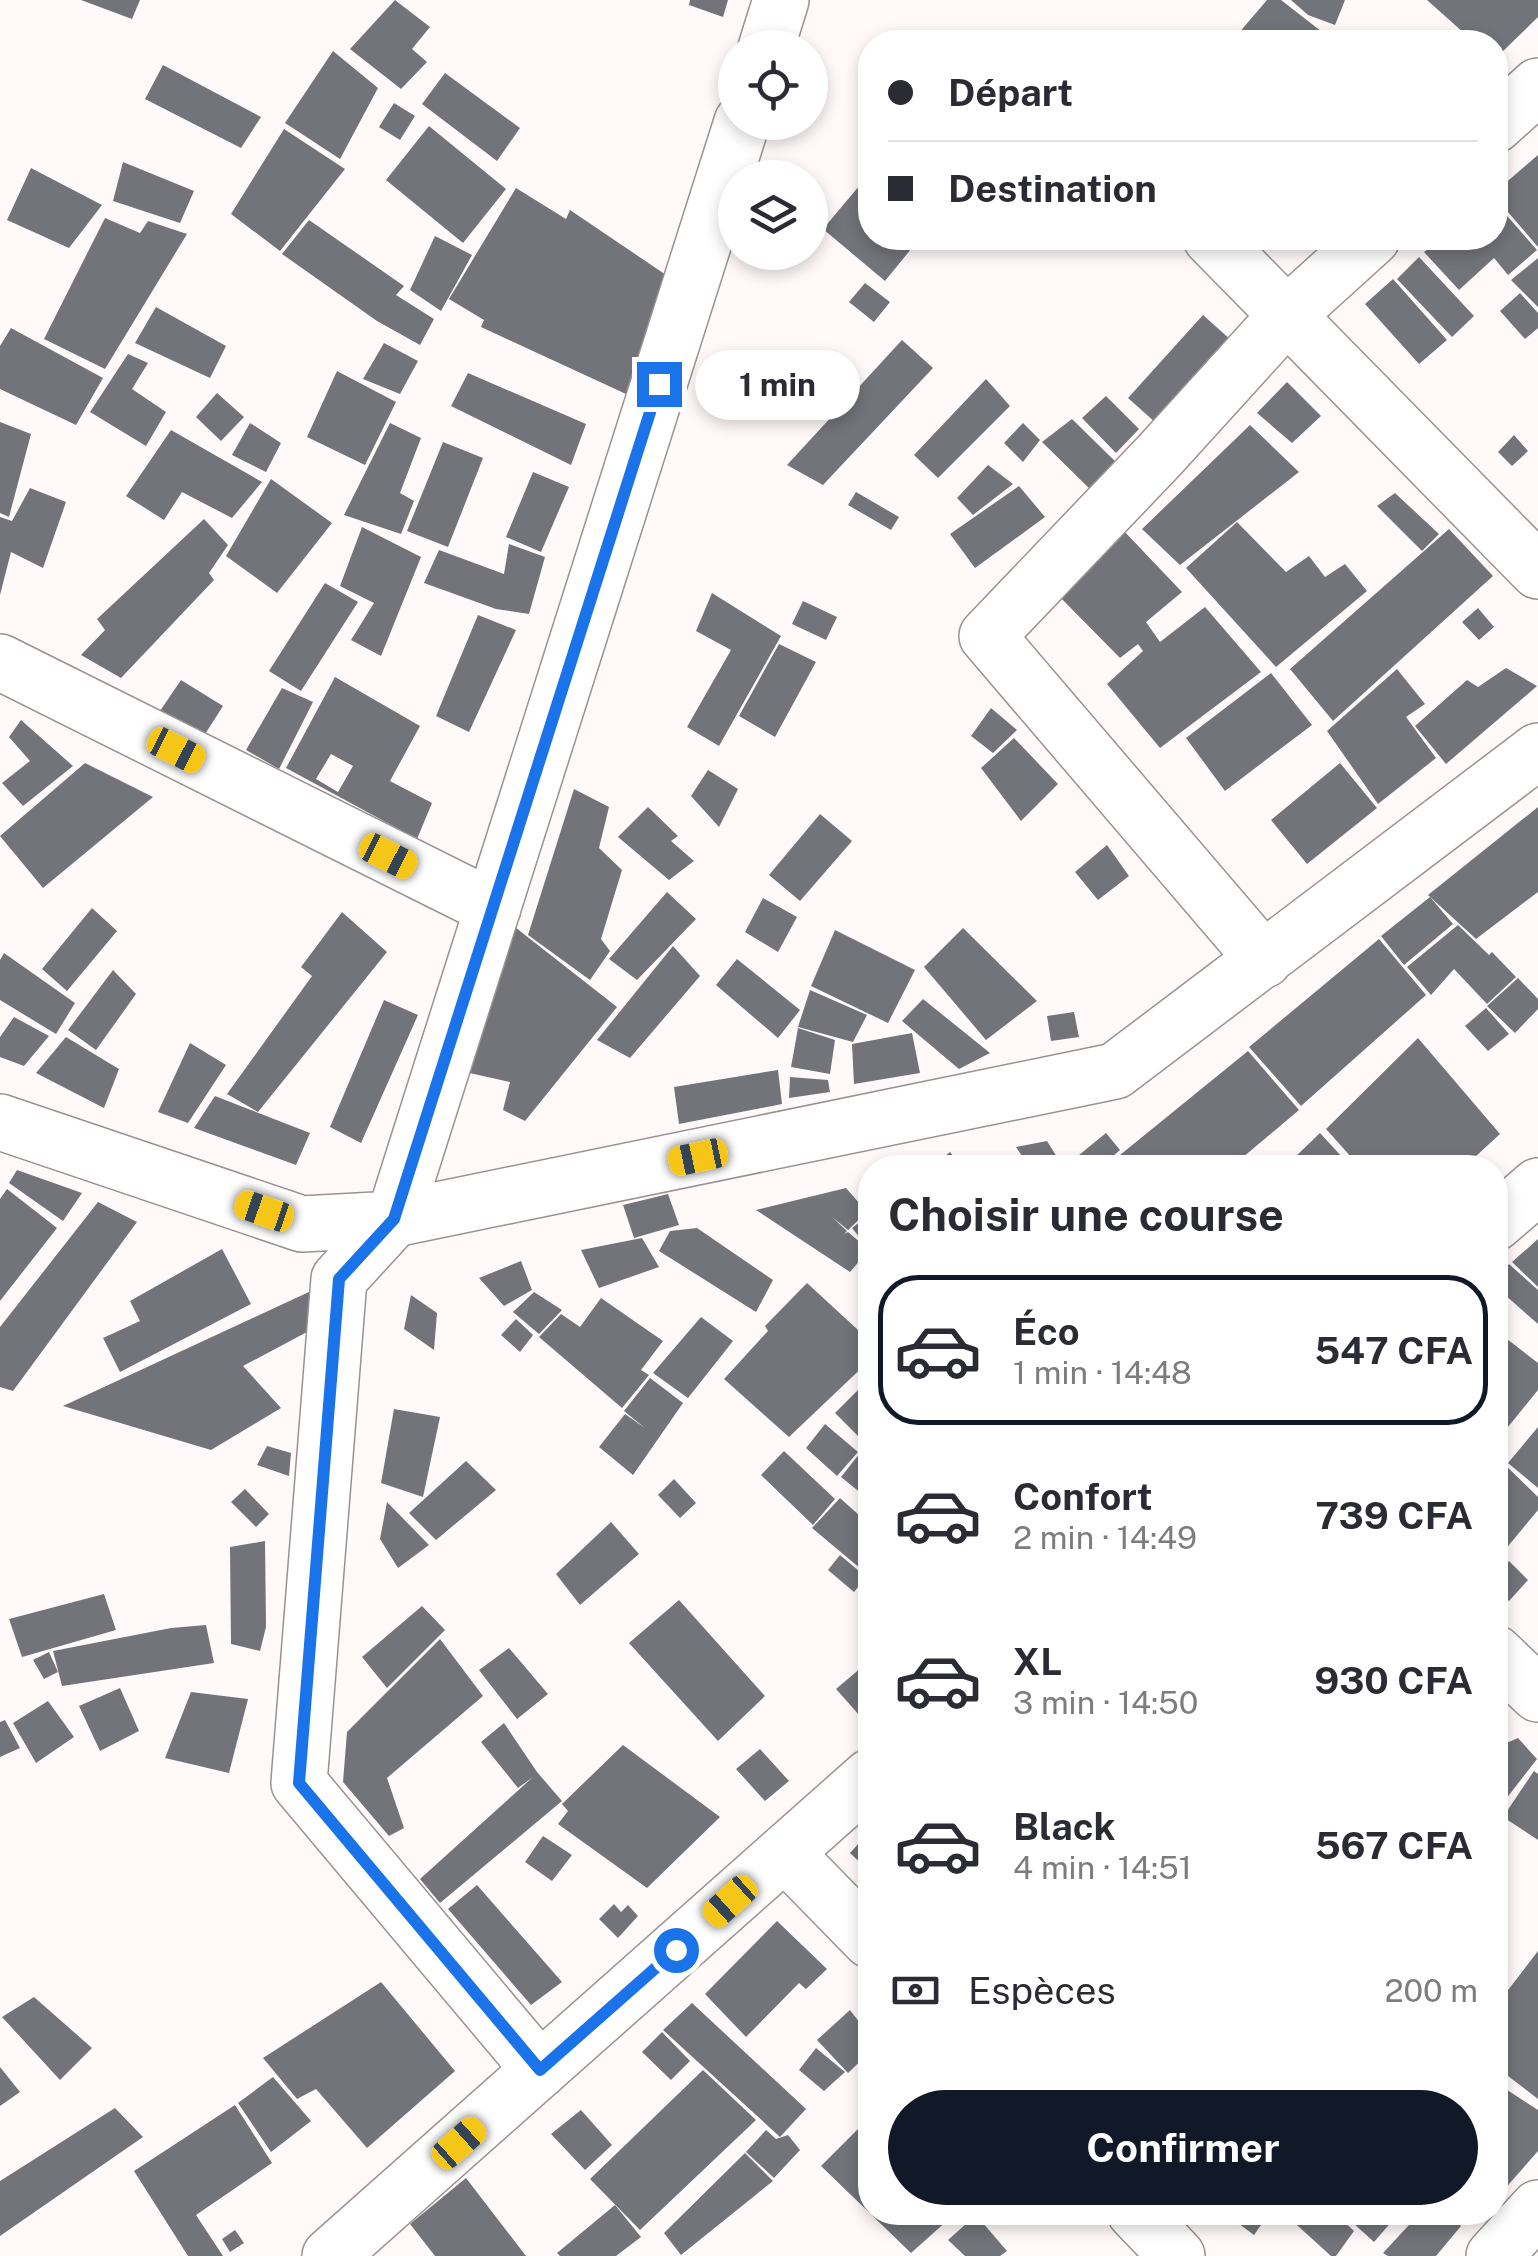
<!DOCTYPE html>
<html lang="fr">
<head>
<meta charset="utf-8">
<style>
  :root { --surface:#fff; --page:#f7f7f7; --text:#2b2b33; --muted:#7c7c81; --line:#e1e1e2; --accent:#111827 }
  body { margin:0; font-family:"Public Sans",sans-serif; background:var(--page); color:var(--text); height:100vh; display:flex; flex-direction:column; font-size:38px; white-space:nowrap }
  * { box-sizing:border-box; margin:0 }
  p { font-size:32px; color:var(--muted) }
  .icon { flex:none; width:55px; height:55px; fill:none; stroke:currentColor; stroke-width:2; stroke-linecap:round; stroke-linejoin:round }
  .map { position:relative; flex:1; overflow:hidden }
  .details { position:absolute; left:858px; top:1155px; width:650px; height:1070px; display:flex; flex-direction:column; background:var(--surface); border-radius:40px; box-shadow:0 5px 15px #0003 }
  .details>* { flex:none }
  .banner { position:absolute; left:858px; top:30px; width:650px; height:220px; border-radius:40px; box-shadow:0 5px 15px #0003; display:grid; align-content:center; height:220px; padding:0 30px; background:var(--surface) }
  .fabs { position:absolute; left:718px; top:30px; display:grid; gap:20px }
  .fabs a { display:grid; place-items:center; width:110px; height:110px; border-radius:50%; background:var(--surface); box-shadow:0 5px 15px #0003; font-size:50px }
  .end { position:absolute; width:45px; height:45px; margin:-22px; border:12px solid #1a73e8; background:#fff; box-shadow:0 0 0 5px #fff }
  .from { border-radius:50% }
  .bubble { position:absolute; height:70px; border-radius:35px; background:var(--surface); box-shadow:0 5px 15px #0003; font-size:32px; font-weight:700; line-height:70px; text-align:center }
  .car { position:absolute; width:30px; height:60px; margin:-30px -15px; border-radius:12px; box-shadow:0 0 8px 2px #0007; background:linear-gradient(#f5c518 24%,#345 0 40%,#f5c518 0 76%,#345 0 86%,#f5c518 0) }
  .banner b { display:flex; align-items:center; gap:35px; height:95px; font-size:38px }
  .banner b+b { border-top:2px solid var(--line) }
  .banner i { width:25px; height:25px; background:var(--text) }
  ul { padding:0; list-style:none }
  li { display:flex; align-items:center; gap:30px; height:150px; margin:0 20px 15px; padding:0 10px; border:5px solid transparent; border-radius:40px }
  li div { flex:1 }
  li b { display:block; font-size:38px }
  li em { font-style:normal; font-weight:700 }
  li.selected { border-color:var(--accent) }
  li>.icon { width:90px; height:90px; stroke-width:1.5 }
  h2 { padding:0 30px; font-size:45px; line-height:120px }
  .pay { display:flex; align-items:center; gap:25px; height:110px; padding:0 30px; font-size:38px }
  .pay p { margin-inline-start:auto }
  .button { display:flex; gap:20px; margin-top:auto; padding:20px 30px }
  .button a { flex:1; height:115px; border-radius:60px; background:var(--accent); color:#fff; font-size:40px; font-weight:700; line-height:115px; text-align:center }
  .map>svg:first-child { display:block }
</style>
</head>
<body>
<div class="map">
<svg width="1538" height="2256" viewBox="0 0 1538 2256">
  <rect width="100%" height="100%" fill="#fffaf9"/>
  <path fill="#72747a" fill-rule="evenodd" d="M 81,0 L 140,0 L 132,19 Z
    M 395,0 L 430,27 L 412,49 L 427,62 L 401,89 L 350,49 Z
    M 690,0 L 728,0 L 723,17 L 689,5 Z
    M 1267,0 L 1281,0 L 1335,42 L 1231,42 Z
    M 1291,0 L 1345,0 L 1335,25 L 1308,15 Z
    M 1427,0 L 1538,0 L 1538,17 L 1495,59 L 1495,42 L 1474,42 Z
    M 333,51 L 378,88 L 340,159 L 285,123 Z
    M 163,65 L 261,117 L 241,148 L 145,99 Z
    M 445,73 L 520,128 L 497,161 L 422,104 Z
    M 394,103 L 415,116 L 400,140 L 379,127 Z
    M 429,126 L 506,189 L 463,243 L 386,180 Z
    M 284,129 L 345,169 L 280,251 L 231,214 Z
    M 1538,155 L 1538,247 L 1495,197 L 1495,192 Z
    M 123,162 L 194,191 L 180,223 L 113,201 Z
    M 31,168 L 102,205 L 69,248 L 7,220 Z
    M 870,173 L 870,238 L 920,238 L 885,281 L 823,229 Z
    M 516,188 L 566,219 L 570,210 L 672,279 L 626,394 L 481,327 L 484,320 L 449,299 Z
    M 1495,202 L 1537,250 L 1508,275 L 1494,258 L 1459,290 L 1424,252 L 1441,238 L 1495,238 Z
    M 105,218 L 140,233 L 148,221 L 187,234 L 105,369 L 44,339 Z
    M 309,220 L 404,286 L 396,295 L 434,319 L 420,345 L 377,321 L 282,254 Z
    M 435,236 L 472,255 L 441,311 L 410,290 Z
    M 1419,257 L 1474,316 L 1452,337 L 1397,279 Z
    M 1538,258 L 1538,307 L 1511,280 Z
    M 1393,279 L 1447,340 L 1419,364 L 1365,304 Z
    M 865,283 L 890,302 L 874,322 L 849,302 Z
    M 1520,293 L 1538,313 L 1538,328 L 1525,339 L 1500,311 Z
    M 156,307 L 226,346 L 210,378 L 135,343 Z
    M 1203,315 L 1232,341 L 1156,423 L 1128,398 Z
    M 11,328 L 103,378 L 76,425 L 0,389 L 0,346 Z
    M 902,340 L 933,368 L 823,485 L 787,465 Z
    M 384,343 L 418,361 L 400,394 L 363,379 Z
    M 128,354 L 148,363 L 132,389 L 166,412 L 146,446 L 90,412 Z
    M 337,371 L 396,402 L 365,465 L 307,437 Z
    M 468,373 L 586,424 L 571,465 L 451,406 Z
    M 986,379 L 1010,406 L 938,478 L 914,455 Z
    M 1287,382 L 1321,416 L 1292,443 L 1257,413 Z
    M 217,393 L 244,417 L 221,441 L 196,417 Z
    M 1106,396 L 1139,429 L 1116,453 L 1082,418 Z
    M 1072,419 L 1123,469 L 1096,495 L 1042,442 Z
    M 0,422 L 31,434 L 9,517 L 0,513 Z
    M 250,423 L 281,443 L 266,472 L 232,455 Z
    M 390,423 L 421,438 L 400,493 L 414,501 L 401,534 L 344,515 Z
    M 1023,423 L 1040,440 L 1023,462 L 1004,443 Z
    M 1250,425 L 1299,472 L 1180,565 L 1142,529 Z
    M 171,430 L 262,482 L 232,518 L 182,492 L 164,520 L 126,496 Z
    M 1514,435 L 1528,451 L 1512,466 L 1498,452 Z
    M 443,442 L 483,458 L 448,547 L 407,531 Z
    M 988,465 L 1013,484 L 973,515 L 957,498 Z
    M 533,472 L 569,487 L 541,552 L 506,537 Z
    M 271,479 L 332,523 L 277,593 L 226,556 Z
    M 1019,486 L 1045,517 L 975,568 L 950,534 Z
    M 30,488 L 66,502 L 43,568 L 11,552 L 0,595 L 0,517 L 12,521 Z
    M 856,492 L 899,517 L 891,530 L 848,505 Z
    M 1395,493 L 1439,534 L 1422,551 L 1377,506 Z
    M 204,519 L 228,545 L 209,573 L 214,580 L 121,678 L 81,655 L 105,630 L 97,619 Z
    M 1237,522 L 1286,572 L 1309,556 L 1325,577 L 1345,564 L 1367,591 L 1276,667 L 1186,568 Z
    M 362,527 L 421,557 L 381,656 L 351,640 L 374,603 L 340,586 Z
    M 1449,529 L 1493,576 L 1333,721 L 1290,669 Z
    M 1123,530 L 1182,592 L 1146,622 L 1160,642 L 1205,607 L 1261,672 L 1160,748 L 1107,684 L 1143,651 L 1138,644 L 1120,658 L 1054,591 Z
    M 509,544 L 545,557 L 529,614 L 496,609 L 424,583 L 439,550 L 504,574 Z
    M 325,583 L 358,602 L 301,691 L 269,671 Z
    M 712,593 L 781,636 L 719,746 L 687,727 L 731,650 L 696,631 Z
    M 803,601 L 837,617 L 826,640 L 792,624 Z
    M 1478,608 L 1494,627 L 1479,640 L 1462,622 Z
    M 478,615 L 516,630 L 469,732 L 436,716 Z
    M 779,644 L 816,662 L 775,737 L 739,716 Z
    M 1506,668 L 1537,686 L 1446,764 L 1415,726 L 1467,680 L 1478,687 Z
    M 1397,669 L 1425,704 L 1406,717 L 1436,758 L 1378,804 L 1327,731 Z
    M 1271,673 L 1312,725 L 1225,791 L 1186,738 Z
    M 335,677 L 420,726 L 390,781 L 432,803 L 417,839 L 286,768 ZM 331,754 L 353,766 L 338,792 L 316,779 Z
    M 181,680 L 223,706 L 202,739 L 160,711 Z
    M 282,688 L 313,702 L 279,769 L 246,750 Z
    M 991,708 L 1017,730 L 993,753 L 971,736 Z
    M 21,720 L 73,766 L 23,806 L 2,783 L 30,761 L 9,737 Z
    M 1014,738 L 1058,784 L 1021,821 L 981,768 Z
    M 85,763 L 153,797 L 43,888 L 0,836 Z
    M 1340,763 L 1377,808 L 1307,864 L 1271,820 Z
    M 708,770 L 738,789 L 719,827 L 691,796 Z
    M 574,789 L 609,807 L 599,848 L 622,870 L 601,939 L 610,951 L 590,980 L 528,935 Z
    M 648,807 L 678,836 L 671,841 L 694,861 L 669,880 L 618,837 Z
    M 1538,807 L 1538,892 L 1476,939 L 1428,895 Z
    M 820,814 L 852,841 L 800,901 L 769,875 Z
    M 1107,845 L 1129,876 L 1098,900 L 1075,872 Z
    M 667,892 L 696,919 L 637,980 L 609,959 Z
    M 1430,897 L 1453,924 L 1404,965 L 1381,936 Z
    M 763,898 L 797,917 L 778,952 L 745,932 Z
    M 92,908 L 117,931 L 67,991 L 42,969 Z
    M 342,912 L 387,952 L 258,1112 L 227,1094 L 312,976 L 301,967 Z
    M 511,924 L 617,1007 L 525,1121 L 503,1110 L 510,1082 L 465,1072 Z
    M 1458,925 L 1489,955 L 1492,952 L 1516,977 L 1487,1004 L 1454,969 L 1431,995 L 1407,967 Z
    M 963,928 L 1037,1001 L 986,1040 L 924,967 Z
    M 835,930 L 915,970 L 888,1023 L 811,986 Z
    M 1379,939 L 1426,995 L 1301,1106 L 1249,1047 Z
    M 673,946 L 700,976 L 630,1058 L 597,1040 Z
    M 4,953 L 75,1003 L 56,1034 L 0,1000 L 0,960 Z
    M 737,959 L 800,1010 L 778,1038 L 716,985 Z
    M 113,970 L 136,994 L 96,1050 L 68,1030 Z
    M 1518,978 L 1538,999 L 1538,1009 L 1515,1033 L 1487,1006 Z
    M 810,990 L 867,1015 L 853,1042 L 798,1027 Z
    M 923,999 L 990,1053 L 959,1069 L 902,1021 Z
    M 384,1000 L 418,1015 L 361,1143 L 330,1127 Z
    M 1486,1008 L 1509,1034 L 1488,1051 L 1465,1026 Z
    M 1074,1012 L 1079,1037 L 1051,1041 L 1047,1016 Z
    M 14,1017 L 49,1036 L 24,1066 L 0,1057 L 0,1037 Z
    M 798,1028 L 835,1040 L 830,1074 L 791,1067 Z
    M 912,1033 L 920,1073 L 854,1084 L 852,1044 Z
    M 66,1037 L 119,1069 L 104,1108 L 36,1073 Z
    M 1418,1038 L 1500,1134 L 1463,1168 L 1361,1168 L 1326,1129 Z
    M 190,1043 L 226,1065 L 188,1123 L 158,1112 Z
    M 1248,1051 L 1299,1110 L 1230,1168 L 1104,1168 Z
    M 778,1070 L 782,1104 L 679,1124 L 674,1087 Z
    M 790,1077 L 828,1080 L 830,1092 L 789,1098 Z
    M 215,1096 L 310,1133 L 296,1165 L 194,1128 Z
    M 1106,1133 L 1120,1150 L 1099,1168 L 1071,1168 L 1068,1164 Z
    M 1320,1133 L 1343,1158 L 1332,1168 L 1305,1168 L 1295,1157 Z
    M 1047,1141 L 1057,1157 L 1040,1168 L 1030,1168 L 1016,1147 Z
    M 950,1152 L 963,1168 L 930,1168 Z
    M 17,1170 L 82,1193 L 63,1221 L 9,1183 Z
    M 846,1188 L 867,1212 L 848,1230 L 832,1217 L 847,1231 L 844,1234 L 848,1232 L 869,1250 L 850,1272 L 756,1210 Z
    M 7,1189 L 57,1228 L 0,1301 L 0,1199 Z
    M 668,1194 L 679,1225 L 634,1238 L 623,1205 Z
    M 98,1202 L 137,1222 L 13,1391 L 0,1387 L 0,1327 Z
    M 870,1214 L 870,1250 L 852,1228 Z
    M 697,1228 L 773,1280 L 756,1312 L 659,1251 L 670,1231 Z
    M 642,1238 L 659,1267 L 599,1288 L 581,1250 Z
    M 1538,1239 L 1538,1287 L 1512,1262 Z
    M 222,1249 L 251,1304 L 120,1372 L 103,1338 L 140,1321 L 130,1301 Z
    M 521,1261 L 532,1290 L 504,1306 L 479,1278 Z
    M 1509,1264 L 1538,1290 L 1538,1324 L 1495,1286 L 1495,1280 Z
    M 807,1283 L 870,1341 L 870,1360 L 789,1437 L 724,1379 L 768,1331 L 765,1326 Z
    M 311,1291 L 307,1332 L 243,1366 L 281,1408 L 211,1450 L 63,1406 Z
    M 534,1292 L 562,1310 L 539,1334 L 513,1312 Z
    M 411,1295 L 437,1313 L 434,1350 L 404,1329 Z
    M 601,1298 L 663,1341 L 641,1370 L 649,1375 L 622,1408 L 539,1337 L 561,1314 L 580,1327 Z
    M 701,1317 L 733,1341 L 688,1398 L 653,1373 Z
    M 516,1319 L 533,1335 L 520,1352 L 501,1335 Z
    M 1507,1339 L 1538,1363 L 1538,1390 L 1495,1443 L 1495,1354 Z
    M 650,1378 L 683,1403 L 633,1475 L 599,1447 L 625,1414 L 645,1428 L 624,1411 Z
    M 870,1378 L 870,1448 L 835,1413 Z
    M 394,1409 L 440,1417 L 423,1497 L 381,1483 Z
    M 825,1424 L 858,1452 L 837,1476 L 806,1448 Z
    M 1538,1427 L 1538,1488 L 1508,1463 Z
    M 267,1446 L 291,1453 L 289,1476 L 257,1465 Z
    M 784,1451 L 835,1499 L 813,1525 L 761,1475 Z
    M 860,1453 L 870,1460 L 867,1498 L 841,1477 Z
    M 1499,1459 L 1538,1497 L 1538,1510 L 1504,1551 L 1495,1543 L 1495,1464 Z
    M 466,1461 L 496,1490 L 436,1540 L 409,1513 Z
    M 674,1479 L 696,1503 L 680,1518 L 658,1495 Z
    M 245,1489 L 269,1514 L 256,1527 L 231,1502 Z
    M 840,1498 L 870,1525 L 867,1574 L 812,1528 Z
    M 387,1502 L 429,1545 L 398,1568 L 380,1539 Z
    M 611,1522 L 639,1554 L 580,1605 L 556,1574 Z
    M 265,1541 L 266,1627 L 260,1651 L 231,1644 L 230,1547 Z
    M 840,1555 L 866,1577 L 854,1592 L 828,1570 Z
    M 1509,1561 L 1528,1580 L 1509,1601 L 1495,1587 L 1495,1576 Z
    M 104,1594 L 116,1630 L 22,1657 L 9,1619 Z
    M 679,1600 L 765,1696 L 718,1741 L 629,1643 Z
    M 422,1606 L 445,1630 L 387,1688 L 362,1657 Z
    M 206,1625 L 214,1663 L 62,1686 L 53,1651 L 171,1628 Z
    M 440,1639 L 483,1696 L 387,1778 L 404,1828 L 389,1836 L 343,1782 L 347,1732 Z
    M 509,1648 L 548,1694 L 517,1719 L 479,1670 Z
    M 49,1652 L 58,1672 L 44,1679 L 33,1660 Z
    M 862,1667 L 870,1678 L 870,1705 L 860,1716 L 836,1689 Z
    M 120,1688 L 139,1731 L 100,1751 L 79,1706 Z
    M 191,1692 L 248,1699 L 229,1773 L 165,1758 Z
    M 48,1701 L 74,1737 L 36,1763 L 13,1723 Z
    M 5,1720 L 20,1748 L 0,1757 L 0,1722 Z
    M 504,1723 L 537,1772 L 562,1801 L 440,1903 L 420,1879 L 533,1777 L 518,1788 L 481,1742 Z
    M 1518,1738 L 1537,1759 L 1495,1813 L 1495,1748 Z
    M 623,1745 L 720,1817 L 647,1888 L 558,1824 L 568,1811 L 562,1804 Z
    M 760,1749 L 789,1781 L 765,1801 L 736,1769 Z
    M 1534,1771 L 1538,1774 L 1538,1840 L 1503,1817 Z
    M 870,1831 L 870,1872 L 850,1853 Z
    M 543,1836 L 572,1855 L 552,1881 L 525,1862 Z
    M 477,1885 L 562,1982 L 531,2005 L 448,1909 Z
    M 614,1904 L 621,1912 L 628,1905 L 638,1916 L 618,1938 L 599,1919 Z
    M 777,1921 L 827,1969 L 806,1989 L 799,1983 L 746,2037 L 705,1994 Z
    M 1538,1951 L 1538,2099 L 1495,2066 L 1495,2007 Z
    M 381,1982 L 455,2071 L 367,2148 L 316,2089 L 297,2099 L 263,2058 Z
    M 34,1997 L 92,2048 L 60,2080 L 2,2017 Z
    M 692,2003 L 806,2109 L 780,2137 L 663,2030 Z
    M 850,2010 L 860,2023 L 870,2010 L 870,2052 L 848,2073 L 817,2040 Z
    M 662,2032 L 690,2061 L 671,2080 L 642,2052 Z
    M 816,2048 L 845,2072 L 824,2091 L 799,2070 Z
    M 0,2067 L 20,2092 L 0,2106 Z
    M 703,2070 L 756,2120 L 640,2230 L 590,2179 Z
    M 273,2077 L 311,2121 L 271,2152 L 238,2103 Z
    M 1495,2082 L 1538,2110 L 1538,2151 L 1495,2200 Z
    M 235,2105 L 272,2163 L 196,2215 L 223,2256 L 188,2256 L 134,2171 Z
    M 115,2108 L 143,2137 L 0,2236 L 0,2181 Z
    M 581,2110 L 612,2145 L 585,2170 L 551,2134 Z
    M 870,2117 L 870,2212 L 957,2212 L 911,2253 L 821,2166 Z
    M 766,2130 L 776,2139 L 788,2135 L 800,2150 L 774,2178 L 746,2152 Z
    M 745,2153 L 773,2181 L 681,2255 L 664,2233 Z
    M 466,2178 L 526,2256 L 435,2256 L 410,2224 Z
    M 615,2205 L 641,2237 L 616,2256 L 560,2256 L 557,2253 Z
    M 1223,2212 L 1270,2212 L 1254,2235 Z
    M 1291,2212 L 1334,2212 L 1354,2231 L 1336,2256 L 1331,2256 L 1287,2216 Z
    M 1341,2212 L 1400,2212 L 1374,2242 Z
    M 1421,2212 L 1448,2212 L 1461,2226 L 1436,2256 L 1388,2256 L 1383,2253 Z
    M 976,2215 L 1007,2251 L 1000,2256 L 965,2256 L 948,2240 Z
    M 235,2230 L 244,2243 L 230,2252 L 222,2239 Z"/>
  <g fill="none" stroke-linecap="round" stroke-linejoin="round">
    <g stroke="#9a9291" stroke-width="58">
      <path id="street" d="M 766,48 L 781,0
        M 1495,125 L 1538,86
        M 1211,238 L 1538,571
        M 0,662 L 493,908
        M 1264,960 L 987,636 L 1159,456 L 1287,315 L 1372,238
        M 0,1122 L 302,1224 L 394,1219 L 1115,1071 L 1538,751
        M 1495,1223 L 1538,1186
        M 1495,1653 L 1538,1694
        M 785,1853 L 870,1940
        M 540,2070 L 299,1783 L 339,1279 L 394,1219 L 742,122
        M 1135,2212 L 1177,2256
        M 330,2256 L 870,1777
        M 1494,2256 L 1538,2208"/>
    </g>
    <use href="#street" stroke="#fff" stroke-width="55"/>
  </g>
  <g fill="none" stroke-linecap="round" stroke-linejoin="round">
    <path stroke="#1a73e8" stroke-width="12" d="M 659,384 L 394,1219 L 339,1279 L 299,1783 L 540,2070 L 676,1950"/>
  </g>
</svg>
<div class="fabs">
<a><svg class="icon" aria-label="locate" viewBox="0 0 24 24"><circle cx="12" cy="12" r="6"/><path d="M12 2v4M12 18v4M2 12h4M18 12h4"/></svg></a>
<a><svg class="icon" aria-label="layers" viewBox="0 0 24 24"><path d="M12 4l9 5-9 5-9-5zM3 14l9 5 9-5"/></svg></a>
</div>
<i class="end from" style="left:676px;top:1950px"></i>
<i class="end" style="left:659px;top:384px"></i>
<div class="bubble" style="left:695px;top:350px;width:165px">1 min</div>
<i class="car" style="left:176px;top:750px;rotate:117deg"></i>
<i class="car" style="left:388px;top:856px;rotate:117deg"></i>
<i class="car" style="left:698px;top:1157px;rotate:258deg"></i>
<i class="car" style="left:264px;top:1211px;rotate:289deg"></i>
<i class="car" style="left:730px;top:1901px;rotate:228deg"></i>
<i class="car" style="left:459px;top:2143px;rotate:48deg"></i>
<div class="banner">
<b><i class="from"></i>Départ</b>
<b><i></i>Destination</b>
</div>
<section class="details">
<h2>Choisir une course</h2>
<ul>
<li class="selected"><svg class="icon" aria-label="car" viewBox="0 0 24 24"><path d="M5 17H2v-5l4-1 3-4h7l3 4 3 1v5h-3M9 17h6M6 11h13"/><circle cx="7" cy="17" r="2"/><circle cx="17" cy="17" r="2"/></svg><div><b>Éco</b><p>1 min · 14:48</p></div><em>547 CFA</em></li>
<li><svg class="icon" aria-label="car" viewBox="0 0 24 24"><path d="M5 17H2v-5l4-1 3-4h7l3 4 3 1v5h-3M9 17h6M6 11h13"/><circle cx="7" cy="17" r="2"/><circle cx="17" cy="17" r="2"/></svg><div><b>Confort</b><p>2 min · 14:49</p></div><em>739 CFA</em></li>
<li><svg class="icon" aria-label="car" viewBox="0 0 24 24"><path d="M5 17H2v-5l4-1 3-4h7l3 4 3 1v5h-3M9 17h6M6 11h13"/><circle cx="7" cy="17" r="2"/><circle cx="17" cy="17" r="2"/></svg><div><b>XL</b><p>3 min · 14:50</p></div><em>930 CFA</em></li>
<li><svg class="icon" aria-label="car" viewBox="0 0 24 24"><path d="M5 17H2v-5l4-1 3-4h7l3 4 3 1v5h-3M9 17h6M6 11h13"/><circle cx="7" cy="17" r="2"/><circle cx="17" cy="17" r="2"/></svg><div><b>Black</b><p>4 min · 14:51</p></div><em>567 CFA</em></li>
</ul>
<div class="pay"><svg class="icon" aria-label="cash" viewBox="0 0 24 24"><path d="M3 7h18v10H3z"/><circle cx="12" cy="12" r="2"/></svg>Espèces<p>200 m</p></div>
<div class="button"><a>Confirmer</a></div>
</section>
</div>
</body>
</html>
